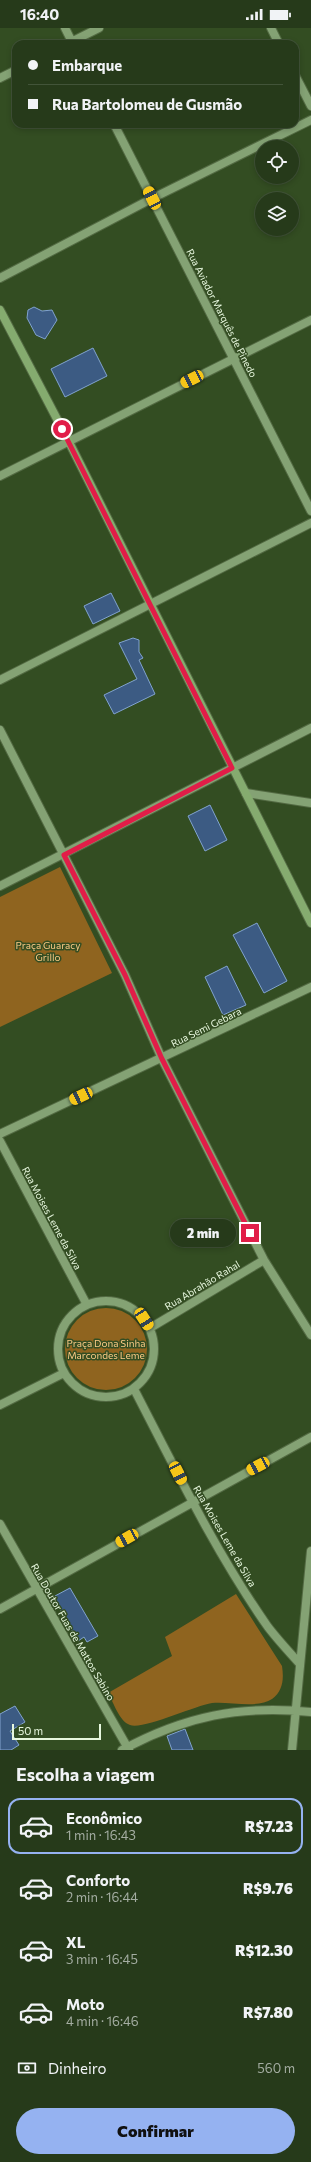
<!DOCTYPE html>
<html lang="pt">
<head>
<meta charset="utf-8">
<style>
  :root { --surface:#263a1a; --page:#2e4123; --text:#f1f3f6; --muted:#a4ada2; --line:#425439; --accent:#95b2f1 }
  body { margin:0; font-family:Commissioner,sans-serif; background:var(--page); color:var(--text); height:100vh; display:flex; flex-direction:column; font-size:15px; white-space:nowrap }
  * { box-sizing:border-box; margin:0 }
  p { font-size:13px; color:var(--muted) }
  .icon { flex:none; width:22px; height:22px; fill:none; stroke:currentColor; stroke-width:2; stroke-linecap:round; stroke-linejoin:round }
  .map { position:relative; height:1722px; overflow:hidden }
  .panel { display:flex; flex-direction:column; background:var(--surface); flex:1 }
  .panel>* { flex:none }
  .guide { position:absolute; left:12px; top:12px; width:287px; height:88px; border-radius:12px; box-shadow:0 2px 6px #0003,0 0 0 1px var(--line); display:grid; align-content:center; height:88px; padding:0 16px; background:var(--surface) }
  .buttons { position:absolute; left:255px; top:112px; display:grid; gap:8px }
  .buttons a { display:grid; place-items:center; width:44px; height:44px; border-radius:50%; background:var(--surface); box-shadow:0 2px 6px #0003,0 0 0 1px var(--line); font-size:20px }
  .scale { position:absolute; left:12px; bottom:10px; width:89px; box-sizing:border-box; padding-left:4px; border:2px solid #e7f7de; border-top:0; font-size:11px; line-height:14px; white-space:nowrap; color:#e7f7de; -webkit-text-stroke:3px #334d22; paint-order:stroke }
  .end { position:absolute; width:18px; height:18px; margin:-9px; border:5px solid #e11d48; background:#fff; box-shadow:0 0 0 2px #fff }
  .from { border-radius:50% }
  .bubble { position:absolute; height:28px; border-radius:14px; background:var(--surface); box-shadow:0 2px 6px #0003,0 0 0 1px var(--line); font-size:13px; font-weight:800; line-height:28px; text-align:center }
  .car { position:absolute; width:12px; height:24px; margin:-12px -6px; border-radius:5px; box-shadow:0 0 3px 1px #0007; background:linear-gradient(#f5c518 24%,#345 0 40%,#f5c518 0 76%,#345 0 86%,#f5c518 0) }
  .guide b { display:flex; align-items:center; gap:14px; height:38px; font-size:15px }
  .guide b+b { border-top:1px solid var(--line) }
  .guide i { width:10px; height:10px; background:var(--text) }
  ul { padding:0; list-style:none }
  li { display:flex; align-items:center; gap:12px; height:56px; margin:0 8px 6px; padding:0 8px; border:2px solid transparent; border-radius:12px }
  li div { flex:1 }
  li b { display:block; font-size:15px }
  li em { font-style:normal; font-weight:800 }
  li.on { border-color:var(--accent) }
  li>.icon { width:36px; height:36px; stroke-width:1.5 }
  h2 { padding:0 16px; font-size:18px; line-height:48px }
  .pay { display:flex; align-items:center; gap:10px; height:44px; padding:0 16px; font-size:15px }
  .pay p { margin-inline-start:auto }
  .action { display:flex; gap:8px; margin-top:auto; padding:8px 16px }
  .action a { flex:1; height:46px; border-radius:24px; background:var(--accent); color:#111; font-size:16px; font-weight:800; line-height:46px; text-align:center }
  .status { display:flex; justify-content:space-between; align-items:center; height:28px; padding:0 20px; background:var(--surface); direction:ltr }
  .status svg { height:11px; fill:currentColor }
  .map>svg:first-child { display:block }
</style>
</head>
<body>
<div class="status"><b>16:40</b><svg viewBox="0 0 49 12"><path d="M0 12V9h3v3zM5 12V6h3v6zM10 12V3h3v9zM15 12V0h3v12zM26 1h20v11H26zM47 4h2v5h-2z"/></svg></div>
<div class="map">
<svg width="311" height="1722" viewBox="0 0 311 1722">
  <rect width="100%" height="100%" fill="#334d22"/>
  <path fill="#8f641f" d="M 60,839 L 112,945 L 0,999 L 0,869 Z
    M65 1321a41 41 0 1 1 82 0a41 41 0 1 1-82 0Z
    M 236,1566 L 282,1638 C 284,1651 283,1663 272,1671 C 258,1681 228,1673 212,1675 C 194,1678 143,1702 130,1697 C 119,1693 114,1675 108,1665 L 172,1628 L 165,1609 Z"/>
  <path fill="#3c5b83" stroke="#81a3cf" d="M 34,279 L 42,283 L 52,282 L 57,292 L 45,311 L 36,307 L 27,290 L 28,282 Z
    M 93,320 L 107,348 L 65,369 L 51,341 Z
    M 111,565 L 120,583 L 93,596 L 84,578 Z
    M 133,610 L 139,612 L 139,624 L 143,630 L 139,632 L 155,666 L 114,686 L 104,667 L 137,651 L 119,615 Z
    M 210,777 L 227,812 L 205,823 L 188,788 Z
    M 257,895 L 287,953 L 264,965 L 233,907 Z
    M 227,938 L 246,977 L 223,987 L 205,949 Z
    M 70,1560 L 98,1608 L 87,1614 L 84,1609 L 78,1613 L 53,1569 Z
    M 15,1678 L 25,1694 L 10,1703 L 19,1717 L 11,1722 L 0,1722 L 0,1686 Z
    M 185,1701 L 193,1722 L 172,1722 L 167,1708 Z"/>
  <g fill="none" stroke-linecap="round" stroke-linejoin="round">
    <g stroke="#536a43" stroke-width="10">
      <path id="street" d="M 65,0 L 73,16
        M 271,0 L 279,16
        M 67,16 L 99,0
        M 295,47 L 311,78
        M 0,50 L 16,42
        M 114,96 L 311,483
        M 0,250 L 153,170 L 311,92
        M 0,448 L 311,292
        M 0,652 L 311,495
        M 0,702 L 125,947 L 162,1031 L 264,1232 L 311,1307
        M 246,765 L 311,775
        M 0,858 L 311,700
        M 0,1106 L 311,959
        M 0,1113 L 87,1277
        M58 1321a48 48 0 1 1 96 0a48 48 0 1 1-96 0Z
        M 150,1300 L 264,1232
        M 134,1361 C 176,1442 216,1525 268,1599 C 278,1612 289,1624 300,1636
        M 0,1377 L 64,1345
        M 0,1496 L 129,1722
        M 0,1581 L 311,1409
        M 122,1722 C 185,1688 240,1677 311,1684
        M 292,1722 L 311,1523"/>
    </g>
    <g stroke="#536a43" stroke-width="10">
      <path id="secondary" d="M 0,282 L 69,414 L 311,895"/>
    </g>
    <use href="#street" stroke="#84a274" stroke-width="8"/>
    <use href="#secondary" stroke="#85ab6f" stroke-width="8"/>
  </g>
  <g fill="none" stroke-linecap="round" stroke-linejoin="round">
    <path stroke="#e11d48" stroke-width="5" d="M 62,401 L 232,740 L 64,827 L 125,947 L 162,1031 L 250,1205"/>
  </g>
  <g text-anchor="middle" dominant-baseline="central" stroke-width="3" stroke-linejoin="round" paint-order="stroke">
    <g font-size="10" fill="#e7f7de" stroke="#334d22">
      <text transform="translate(222 285) rotate(63)">Rua Aviador Marquês de Pinedo</text>
      <text transform="translate(206 999) rotate(-26)">Rua Semi Gebara</text>
      <text transform="translate(52 1190) rotate(62)">Rua Moises Leme da Silva</text>
      <text transform="translate(202 1257) rotate(-31)">Rua Abrahão Rahal</text>
      <text transform="translate(225 1508) rotate(60)">Rua Moises Leme da Silva</text>
      <text transform="translate(73 1604) rotate(60)">Rua Doutor Fuas de Mattos Sabino</text>
    </g>
    <g font-size="10" fill="#fcca85" stroke="#334d22">
      <text x="48" y="917">Praça Guaracy<tspan x="48" dy="12">Grillo</tspan></text>
      <text x="106" y="1315">Praça Dona Sinha<tspan x="106" dy="12">Marcondes Leme</tspan></text>
    </g>
  </g>
</svg>
<div class="buttons">
<a><svg class="icon" aria-label="locate" viewBox="0 0 24 24"><circle cx="12" cy="12" r="6"/><path d="M12 2v4M12 18v4M2 12h4M18 12h4"/></svg></a>
<a><svg class="icon" aria-label="layers" viewBox="0 0 24 24"><path d="M12 4l9 5-9 5-9-5zM3 14l9 5 9-5"/></svg></a>
</div>
<div class="scale">50 m</div>
<i class="end from" style="left:62px;top:401px"></i>
<i class="end" style="left:250px;top:1205px"></i>
<div class="bubble" style="left:170px;top:1191px;width:66px">2 min</div>
<i class="car" style="left:152px;top:170px;rotate:333deg"></i>
<i class="car" style="left:192px;top:351px;rotate:243deg"></i>
<i class="car" style="left:81px;top:1068px;rotate:245deg"></i>
<i class="car" style="left:144px;top:1291px;rotate:147deg"></i>
<i class="car" style="left:258px;top:1438px;rotate:242deg"></i>
<i class="car" style="left:178px;top:1445px;rotate:153deg"></i>
<i class="car" style="left:127px;top:1510px;rotate:241deg"></i>
<div class="guide">
<b><i class="from"></i>Embarque</b>
<b><i></i>Rua Bartolomeu de Gusmão</b>
</div>
</div>
<section class="panel">
<h2>Escolha a viagem</h2>
<ul>
<li class="on"><svg class="icon" aria-label="car" viewBox="0 0 24 24"><path d="M5 17H2v-5l4-1 3-4h7l3 4 3 1v5h-3M9 17h6M6 11h13"/><circle cx="7" cy="17" r="2"/><circle cx="17" cy="17" r="2"/></svg><div><b>Econômico</b><p>1 min · 16:43</p></div><em>R$7.23</em></li>
<li><svg class="icon" aria-label="car" viewBox="0 0 24 24"><path d="M5 17H2v-5l4-1 3-4h7l3 4 3 1v5h-3M9 17h6M6 11h13"/><circle cx="7" cy="17" r="2"/><circle cx="17" cy="17" r="2"/></svg><div><b>Conforto</b><p>2 min · 16:44</p></div><em>R$9.76</em></li>
<li><svg class="icon" aria-label="car" viewBox="0 0 24 24"><path d="M5 17H2v-5l4-1 3-4h7l3 4 3 1v5h-3M9 17h6M6 11h13"/><circle cx="7" cy="17" r="2"/><circle cx="17" cy="17" r="2"/></svg><div><b>XL</b><p>3 min · 16:45</p></div><em>R$12.30</em></li>
<li><svg class="icon" aria-label="car" viewBox="0 0 24 24"><path d="M5 17H2v-5l4-1 3-4h7l3 4 3 1v5h-3M9 17h6M6 11h13"/><circle cx="7" cy="17" r="2"/><circle cx="17" cy="17" r="2"/></svg><div><b>Moto</b><p>4 min · 16:46</p></div><em>R$7.80</em></li>
</ul>
<div class="pay"><svg class="icon" aria-label="cash" viewBox="0 0 24 24"><path d="M3 7h18v10H3z"/><circle cx="12" cy="12" r="2"/></svg>Dinheiro<p>560 m</p></div>
<div class="action"><a>Confirmar</a></div>
</section>
</body>
</html>
